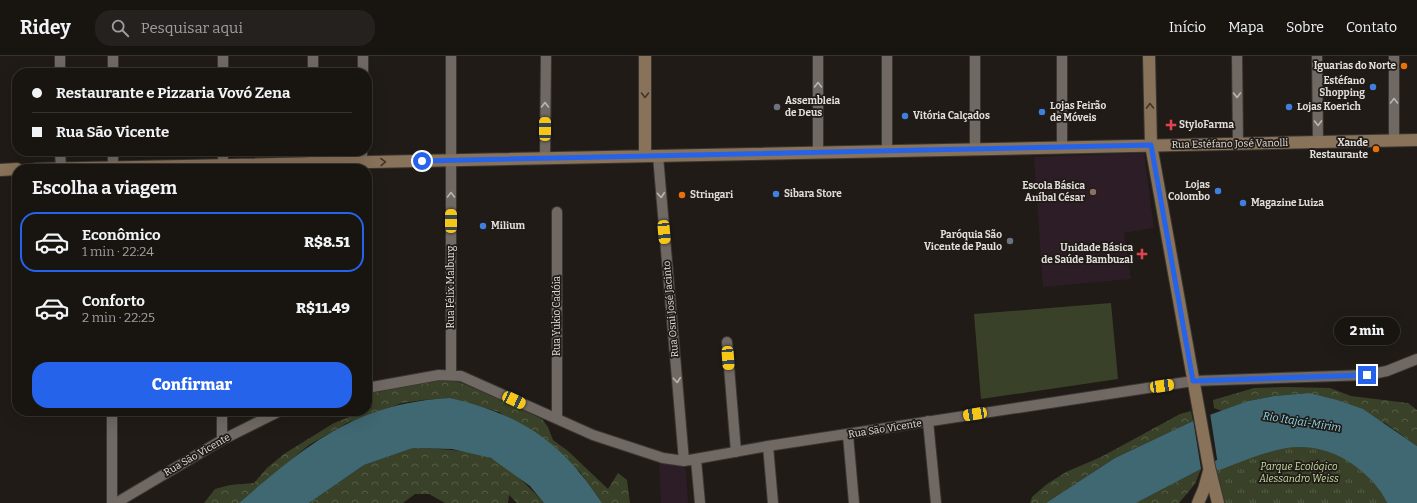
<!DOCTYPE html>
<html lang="pt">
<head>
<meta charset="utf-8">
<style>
  :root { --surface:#181410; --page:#25211e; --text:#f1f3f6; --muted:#9f9e9f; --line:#363330; --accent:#2563eb }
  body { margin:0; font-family:Bitter,serif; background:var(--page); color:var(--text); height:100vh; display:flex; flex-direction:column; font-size:15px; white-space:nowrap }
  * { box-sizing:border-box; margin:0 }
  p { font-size:13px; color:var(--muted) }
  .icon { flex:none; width:22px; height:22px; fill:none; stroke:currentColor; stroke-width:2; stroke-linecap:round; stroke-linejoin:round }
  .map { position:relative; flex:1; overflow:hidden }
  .panel { position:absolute; left:12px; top:108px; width:360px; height:252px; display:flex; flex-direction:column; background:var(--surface); border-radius:16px; box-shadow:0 4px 16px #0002,0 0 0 1px var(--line) }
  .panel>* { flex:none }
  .top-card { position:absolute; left:12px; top:12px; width:360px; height:88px; border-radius:16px; box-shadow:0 4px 16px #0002,0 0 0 1px var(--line); display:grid; align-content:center; height:88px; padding:0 20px; background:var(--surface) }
  .end { position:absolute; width:18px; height:18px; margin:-9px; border:5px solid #2563eb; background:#fff; box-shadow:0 0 0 2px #fff }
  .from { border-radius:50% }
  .bubble { position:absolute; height:28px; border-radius:14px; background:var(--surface); box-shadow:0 4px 16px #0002,0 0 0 1px var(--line); font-size:13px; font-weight:800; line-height:28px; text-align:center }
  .car { position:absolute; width:12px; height:24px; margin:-12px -6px; border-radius:5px; box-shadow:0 0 3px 1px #0007; background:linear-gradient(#f5c518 24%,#345 0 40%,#f5c518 0 76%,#345 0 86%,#f5c518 0) }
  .top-card b { display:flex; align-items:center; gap:14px; height:38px; font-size:15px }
  .top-card b+b { border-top:1px solid var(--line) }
  .top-card i { width:10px; height:10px; background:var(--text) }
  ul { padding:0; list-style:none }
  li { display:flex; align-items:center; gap:12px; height:60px; margin:0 8px 6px; padding:0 12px; border:2px solid transparent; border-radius:16px }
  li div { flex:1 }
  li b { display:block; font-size:15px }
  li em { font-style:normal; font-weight:800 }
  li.selected { border-color:var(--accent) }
  li>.icon { width:36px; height:36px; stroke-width:1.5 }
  h2 { padding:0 20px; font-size:18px; line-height:48px }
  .button { display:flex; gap:8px; margin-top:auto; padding:8px 20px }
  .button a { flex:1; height:46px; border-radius:16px; background:var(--accent); color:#fff; font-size:16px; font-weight:800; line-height:46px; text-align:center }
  header { display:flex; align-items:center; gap:24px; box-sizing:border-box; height:56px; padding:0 20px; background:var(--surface); border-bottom:1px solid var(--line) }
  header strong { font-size:19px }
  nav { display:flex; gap:22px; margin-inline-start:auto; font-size:14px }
  .search { width:280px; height:36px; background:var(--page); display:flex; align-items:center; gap:10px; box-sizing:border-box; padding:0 14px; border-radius:16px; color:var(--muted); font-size:15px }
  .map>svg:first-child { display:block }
</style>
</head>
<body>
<header>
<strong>Ridey</strong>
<div class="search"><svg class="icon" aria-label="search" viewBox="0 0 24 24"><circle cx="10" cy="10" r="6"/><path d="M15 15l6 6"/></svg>Pesquisar aqui</div>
<nav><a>Início</a><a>Mapa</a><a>Sobre</a><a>Contato</a></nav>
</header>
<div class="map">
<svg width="1417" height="447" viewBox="0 0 1417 447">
  <defs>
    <pattern id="forest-crowns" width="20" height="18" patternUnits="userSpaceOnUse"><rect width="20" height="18" fill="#394228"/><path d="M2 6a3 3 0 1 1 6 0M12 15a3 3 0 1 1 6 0" fill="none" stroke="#555d47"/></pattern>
    <pattern id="park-tufts" width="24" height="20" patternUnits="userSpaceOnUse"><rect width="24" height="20" fill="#394228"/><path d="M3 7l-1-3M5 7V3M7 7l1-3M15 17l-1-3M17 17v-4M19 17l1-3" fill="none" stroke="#555d47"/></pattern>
  </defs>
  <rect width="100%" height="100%" fill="#201b16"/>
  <path fill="#2d1d27" d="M 1144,97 L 1154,172 L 1124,177 L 1131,223 L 1043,231 L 1034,101 Z
    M 659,407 L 670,407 L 684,411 L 686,415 L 688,447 L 661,447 Z"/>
  <path fill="url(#forest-crowns)" d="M 434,324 L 454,324 L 501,343 L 542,363 L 548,371 L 553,384 L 568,395 L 608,433 L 618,417 L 627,424 L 630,447 L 602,447 L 580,416 L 499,356 L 450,342 L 423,344 L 402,347 L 347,367 L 309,389 L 239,447 L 204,447 L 215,433 L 230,429 L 254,427 L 267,412 L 284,398 L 334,367 L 372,352 L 367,336 Z
    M 1286,331 L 1330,332 L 1351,340 L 1408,347 L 1417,354 L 1417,390 L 1385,367 L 1309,337 L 1274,340 L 1248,345 L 1222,355 L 1214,352 L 1213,344 L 1254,332 Z
    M 1191,355 L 1193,365 L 1115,402 L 1046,447 L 1030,447 L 1032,441 L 1047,428 L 1066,416 L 1101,401 L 1180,358 Z
    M 413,392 C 439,393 466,393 490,402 C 506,408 533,434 544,447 L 517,447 L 509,439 L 508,447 L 445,447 L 429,438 L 415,438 L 403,447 L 309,447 L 364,409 Z
    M 1201,413 L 1195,428 L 1179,447 L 1136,447 Z"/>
  <path fill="url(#park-tufts)" d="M 1300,386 C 1310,388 1321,389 1330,392 C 1358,400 1381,422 1393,447 L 1225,447 L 1219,434 L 1214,410 L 1263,393 Z"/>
  <path fill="#394228" d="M 1111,247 L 1118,323 L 981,343 L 974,258 Z"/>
  <path fill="#406872" d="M 1309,337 L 1337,344 L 1363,353 L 1417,390 L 1417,447 L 1393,447 L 1385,431 L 1357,404 L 1331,392 L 1300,386 L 1263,393 L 1218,409 L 1201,413 L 1136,447 L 1046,447 L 1115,402 L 1193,365 L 1248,345 L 1274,340 Z
    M 450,342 C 522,359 561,385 602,447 L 544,447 L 530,430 L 491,402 L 452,393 L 413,392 L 364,409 L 309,447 L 239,447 C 308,388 356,347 450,342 Z"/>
  <path fill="#201b16" d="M 1210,357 L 1218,409 L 1201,413 L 1193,363 Z"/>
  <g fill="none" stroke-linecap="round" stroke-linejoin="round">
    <path stroke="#406872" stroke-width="10" d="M 1218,409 C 1240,401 1276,385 1300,386 C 1339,386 1377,413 1393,447"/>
    <g stroke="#3a3633" stroke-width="12">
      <path id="street" d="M 60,0 L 60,17
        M 451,0 L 451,318
        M 818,0 L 818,96
        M 887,0 L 887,95
        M 975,0 L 975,93
        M 1237,0 L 1238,87
        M 1317,0 L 1318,86
        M 1394,0 L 1394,84
        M 113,17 L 113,0
        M 223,17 L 223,0
        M 313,17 L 313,0
        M 363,17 L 363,0
        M 1062,91 L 1062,0
        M 60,95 L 61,112
        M 658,100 L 684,405
        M 545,102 L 546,0
        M 362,106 L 362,95
        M 113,113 L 113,95
        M 223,113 L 223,95
        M 312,113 L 313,95
        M 557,156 L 557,363
        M 727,286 L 736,396
        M 367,332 L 439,319 L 461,320 L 593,379 L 663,402 L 684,405 L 768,390 L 1193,325 L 1367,319 L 1387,315 L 1417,303
        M 928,365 L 936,447
        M 848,379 L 854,447
        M 222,384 L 222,355
        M 768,390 L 773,447
        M 696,404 L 700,447
        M 112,447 L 112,355
        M 116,447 L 222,384 L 280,355"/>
    </g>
    <g stroke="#3a3633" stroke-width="14">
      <path id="secondary" d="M 1149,0 L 1151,89 L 1209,411 L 1218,447
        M 645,100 L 645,0
        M 36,113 L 1417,84
        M 0,114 L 17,113
        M 1198,447 L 1204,433 L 1209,415"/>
    </g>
    <use href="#street" stroke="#6f6863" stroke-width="10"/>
    <use href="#secondary" stroke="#887259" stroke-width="12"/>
  </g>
  <defs><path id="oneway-chevron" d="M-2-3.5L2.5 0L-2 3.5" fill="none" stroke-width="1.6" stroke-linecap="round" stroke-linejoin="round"/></defs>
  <g stroke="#bab5b1">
    <use href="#oneway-chevron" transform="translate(818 29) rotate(-90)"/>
    <use href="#oneway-chevron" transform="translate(1237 39) rotate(89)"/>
    <use href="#oneway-chevron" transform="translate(1394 45) rotate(-90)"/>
    <use href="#oneway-chevron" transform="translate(545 49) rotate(-90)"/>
    <use href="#oneway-chevron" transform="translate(1318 67) rotate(89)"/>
    <use href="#oneway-chevron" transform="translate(451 139) rotate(-90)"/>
    <use href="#oneway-chevron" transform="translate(661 139) rotate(85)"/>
    <use href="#oneway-chevron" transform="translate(677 324) rotate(85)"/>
  </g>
  <g stroke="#3f352a">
    <use href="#oneway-chevron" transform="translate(645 39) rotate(90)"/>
    <use href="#oneway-chevron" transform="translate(1150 50) rotate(-91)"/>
    <use href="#oneway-chevron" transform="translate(383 106) rotate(-1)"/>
  </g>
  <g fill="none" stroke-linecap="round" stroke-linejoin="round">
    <path stroke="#2563eb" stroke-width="5" d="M 422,105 L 1151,89 L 1193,325 L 1367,319"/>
  </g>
  <g fill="#e8710a" stroke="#201b16" stroke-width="1.5">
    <circle cx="1404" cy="10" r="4"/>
    <circle cx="1376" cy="93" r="4"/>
    <circle cx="682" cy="139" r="4"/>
  </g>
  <g fill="#3f7fe0" stroke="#201b16" stroke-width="1.5">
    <circle cx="1373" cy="31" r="4"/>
    <circle cx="1289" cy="51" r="4"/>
    <circle cx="1042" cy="56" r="4"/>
    <circle cx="905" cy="60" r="4"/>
    <circle cx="1218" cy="135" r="4"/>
    <circle cx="776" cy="138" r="4"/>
    <circle cx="1243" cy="147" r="4"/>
    <circle cx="483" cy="170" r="4"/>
  </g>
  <g fill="#6b7280" stroke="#201b16" stroke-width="1.5">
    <circle cx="777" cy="51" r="4"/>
    <circle cx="1010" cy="185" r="4"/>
  </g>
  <g fill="#e0444e" stroke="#201b16" stroke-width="1.5">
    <path d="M1169 63h4v4h4v4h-4v4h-4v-4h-4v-4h4z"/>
    <path d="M1140 192h4v4h4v4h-4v4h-4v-4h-4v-4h4z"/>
  </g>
  <circle fill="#8d6e63" stroke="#201b16" stroke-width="1.5" cx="1093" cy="136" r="4"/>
  <g text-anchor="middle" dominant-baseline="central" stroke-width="3.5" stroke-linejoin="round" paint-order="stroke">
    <g font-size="10" font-weight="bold" fill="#e2dedb" stroke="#201b16" text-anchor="start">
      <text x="1396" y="10" text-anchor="end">Iguarias do Norte</text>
      <text x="1365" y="25" text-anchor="end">Estéfano<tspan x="1365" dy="12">Shopping</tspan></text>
      <text x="785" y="45">Assembleia<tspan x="785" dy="12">de Deus</tspan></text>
      <text x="1050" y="50">Lojas Feirão<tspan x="1050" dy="12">de Móveis</tspan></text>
      <text x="1297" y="51">Lojas Koerich</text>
      <text x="913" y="60">Vitória Calçados</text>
      <text x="1179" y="69">StyloFarma</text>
      <text x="1368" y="87" text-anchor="end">Xande<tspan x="1368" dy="12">Restaurante</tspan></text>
      <text x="1210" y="129" text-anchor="end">Lojas<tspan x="1210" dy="12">Colombo</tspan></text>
      <text x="1085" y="130" text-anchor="end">Escola Básica<tspan x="1085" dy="12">Aníbal César</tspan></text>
      <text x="784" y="138">Sibara Store</text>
      <text x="690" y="139">Stringari</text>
      <text x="1251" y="147">Magazine Luiza</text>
      <text x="491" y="170">Milium</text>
      <text x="1002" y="179" text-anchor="end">Paróquia São<tspan x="1002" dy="12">Vicente de Paulo</tspan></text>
      <text x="1133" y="192" text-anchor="end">Unidade Básica<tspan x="1133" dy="12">de Saúde Bambuzal</tspan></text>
    </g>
    <g font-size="10" fill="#e2dedb" stroke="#201b16">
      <text transform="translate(1230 88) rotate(-1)">Rua Estéfano José Vanolli</text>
      <text transform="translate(451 231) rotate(-90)">Rua Félix Malburg</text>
      <text transform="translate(671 253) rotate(-95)">Rua Osni José Jacinto</text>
      <text transform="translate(557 260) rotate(-90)">Rua Yukio Cadóia</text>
      <text transform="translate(885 373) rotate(-9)">Rua São Vicente</text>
      <text transform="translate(197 399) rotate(-30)">Rua São Vicente</text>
    </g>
    <g font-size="10" font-style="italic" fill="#c8dda5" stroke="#201b16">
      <text x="1299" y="411">Parque Ecológico<tspan x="1299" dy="12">Alessandro Weiss</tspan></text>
    </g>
    <g font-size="11" font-style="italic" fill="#8ed8ec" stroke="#201b16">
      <text transform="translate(1302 366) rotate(9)">Rio Itajaí-Mirim</text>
    </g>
  </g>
</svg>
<i class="end from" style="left:422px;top:105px"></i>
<i class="end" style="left:1367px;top:319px"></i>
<div class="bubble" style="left:1334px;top:261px;width:66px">2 min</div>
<i class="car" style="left:545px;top:73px;rotate:0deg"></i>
<i class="car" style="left:451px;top:165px;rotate:0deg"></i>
<i class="car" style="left:664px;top:176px;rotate:175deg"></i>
<i class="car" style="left:728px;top:302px;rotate:176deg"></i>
<i class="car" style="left:1162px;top:330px;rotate:82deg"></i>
<i class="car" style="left:514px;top:344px;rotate:115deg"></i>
<i class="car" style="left:975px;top:358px;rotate:261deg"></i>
<div class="top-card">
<b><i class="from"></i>Restaurante e Pizzaria Vovó Zena</b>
<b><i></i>Rua São Vicente</b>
</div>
<section class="panel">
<h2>Escolha a viagem</h2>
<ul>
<li class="selected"><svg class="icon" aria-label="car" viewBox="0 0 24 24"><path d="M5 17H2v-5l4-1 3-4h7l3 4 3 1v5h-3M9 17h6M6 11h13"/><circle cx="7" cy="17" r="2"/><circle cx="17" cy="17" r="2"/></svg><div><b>Econômico</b><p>1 min · 22:24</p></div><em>R$8.51</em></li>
<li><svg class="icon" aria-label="car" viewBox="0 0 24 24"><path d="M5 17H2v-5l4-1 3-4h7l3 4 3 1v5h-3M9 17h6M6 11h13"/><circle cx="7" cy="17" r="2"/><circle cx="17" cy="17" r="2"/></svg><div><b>Conforto</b><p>2 min · 22:25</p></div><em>R$11.49</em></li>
</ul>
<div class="button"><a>Confirmar</a></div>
</section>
</div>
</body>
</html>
